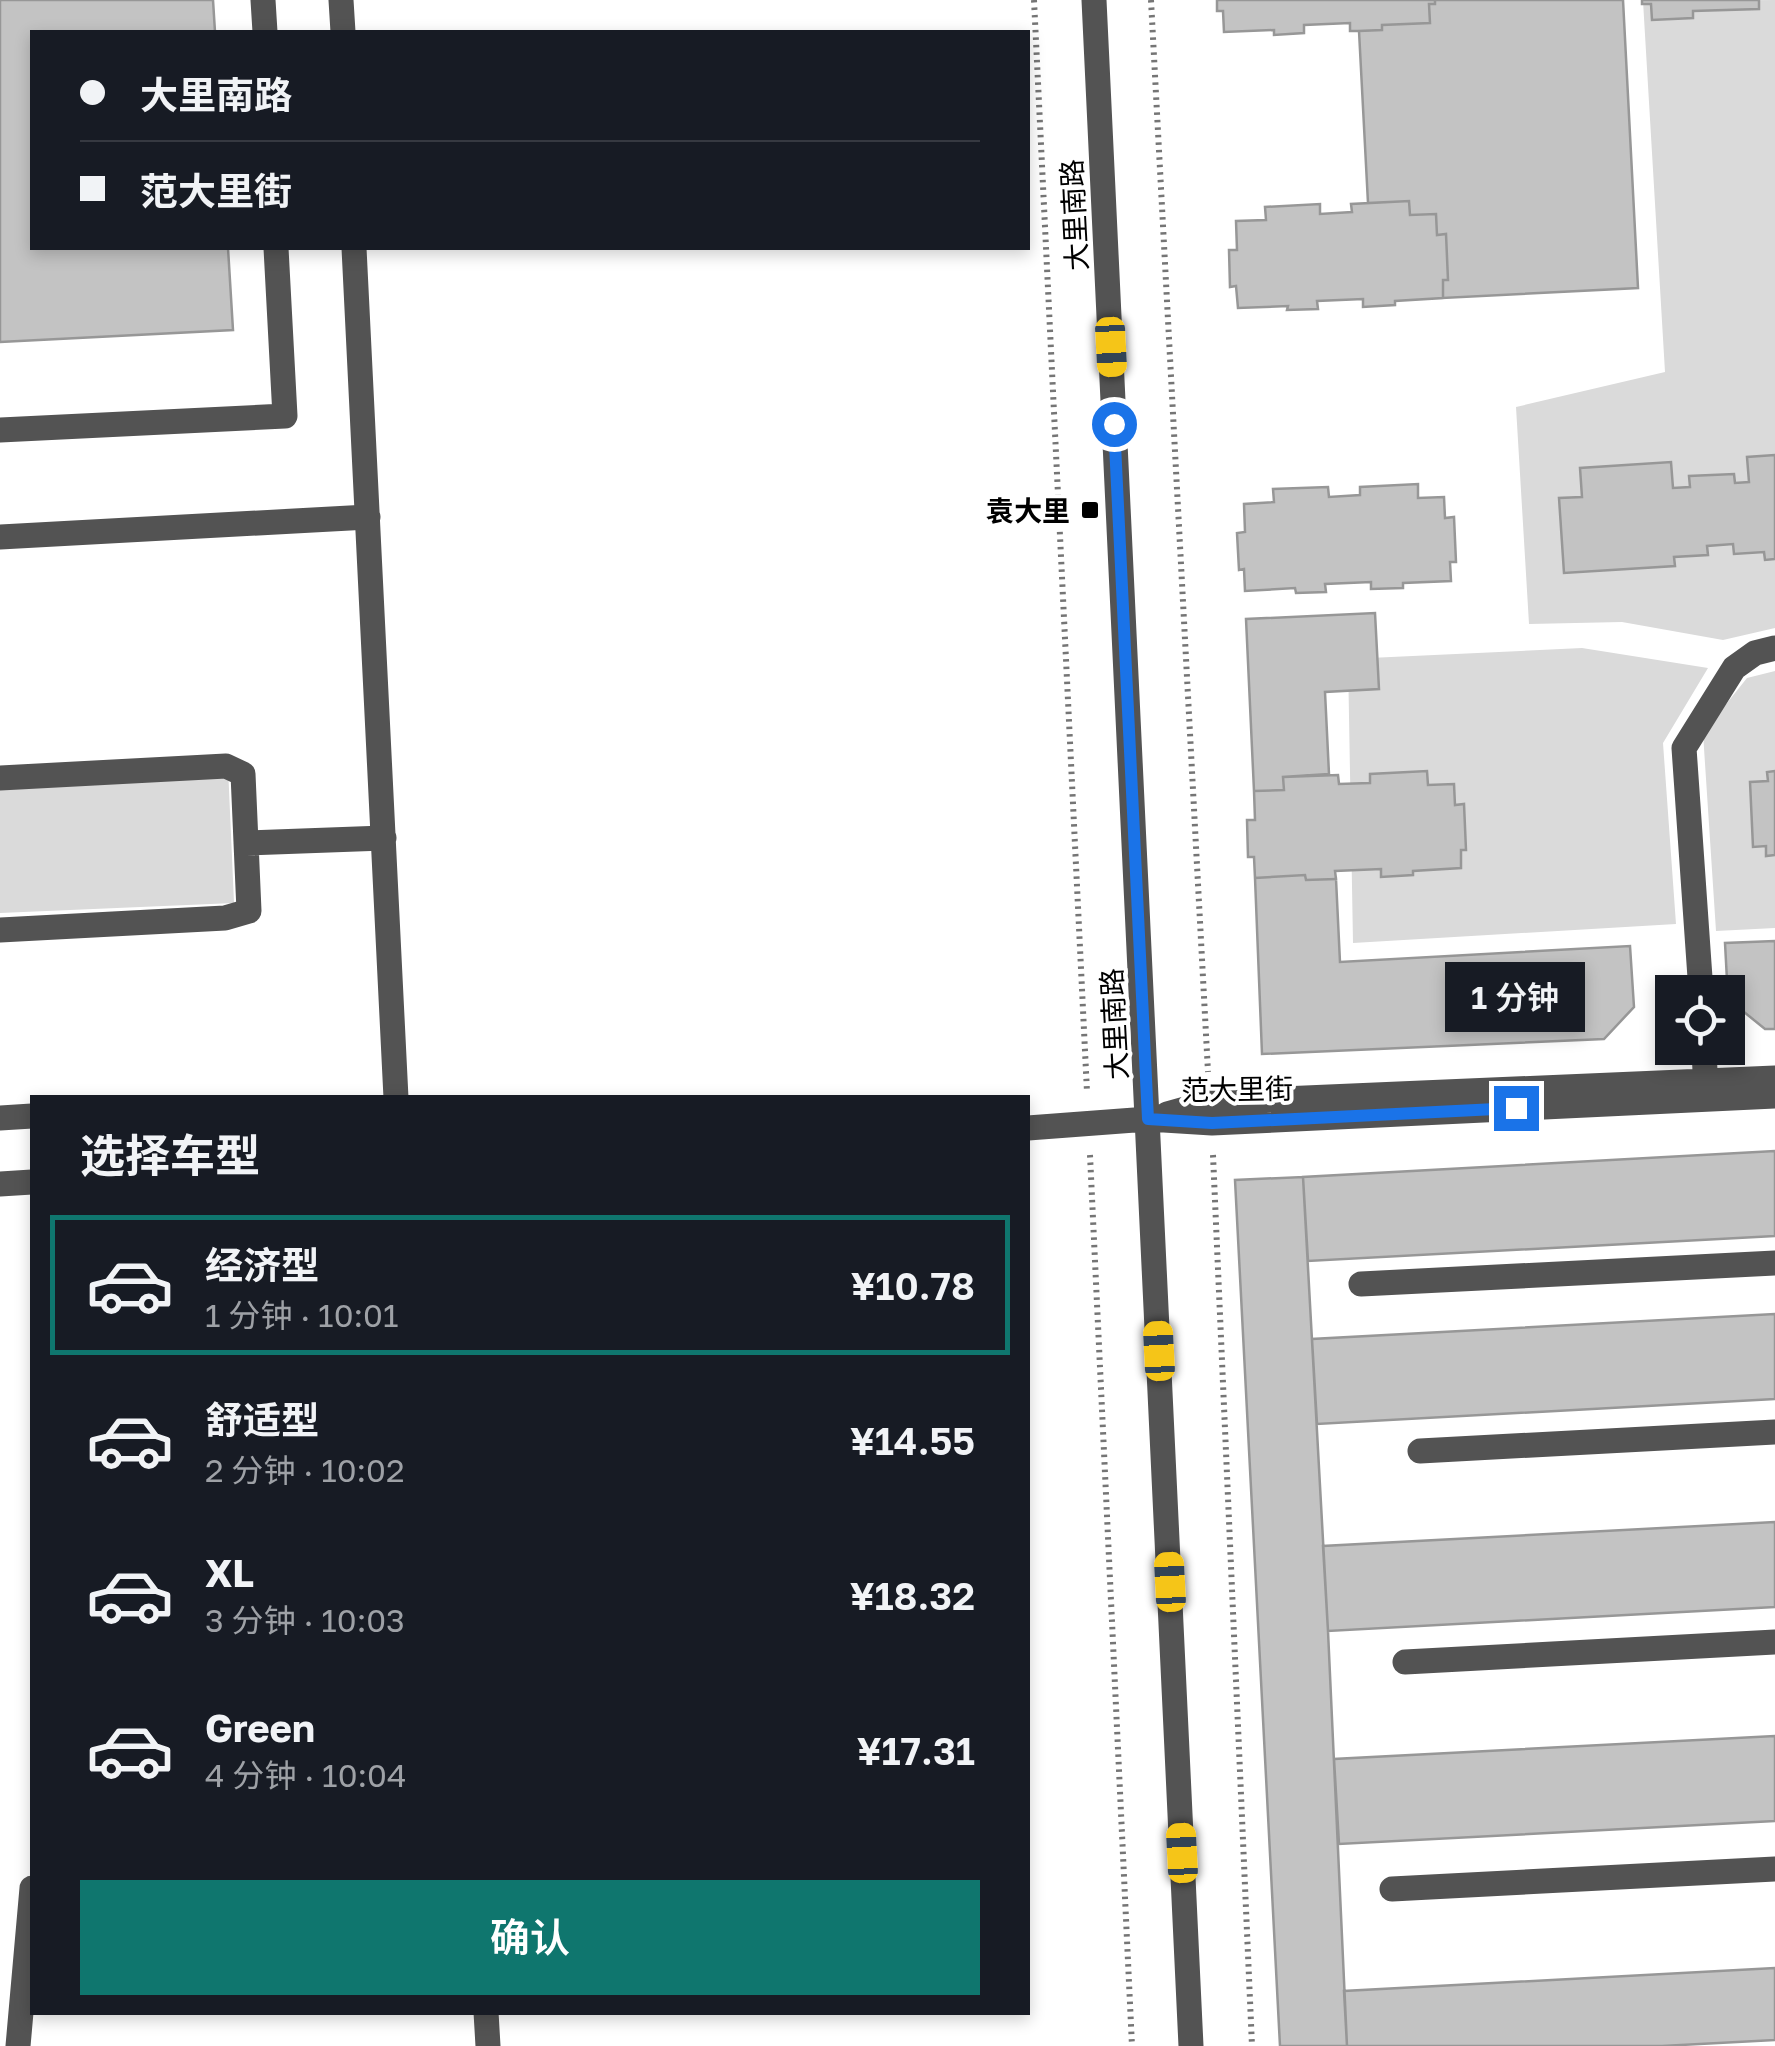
<!DOCTYPE html>
<html lang="zh">
<head>
<meta charset="utf-8">
<style>
  :root { --surface:#171b24; --page:#242831; --text:#f1f3f6; --muted:#9ea1a6; --line:#363941; --accent:#0f766e }
  body { margin:0; font-family:"Golos Text","Noto Sans SC",sans-serif; background:var(--page); color:var(--text); height:100vh; display:flex; flex-direction:column; font-size:38px; white-space:nowrap }
  * { box-sizing:border-box; margin:0 }
  p { font-size:32px; color:var(--muted) }
  .icon { flex:none; width:55px; height:55px; fill:none; stroke:currentColor; stroke-width:2; stroke-linecap:round; stroke-linejoin:round }
  .map { position:relative; flex:1; overflow:hidden }
  .details { position:absolute; left:30px; top:1095px; width:1000px; height:920px; display:flex; flex-direction:column; background:var(--surface); border-radius:0px; box-shadow:0 5px 15px #0003 }
  .details>* { flex:none }
  .top-card { position:absolute; left:30px; top:30px; width:1000px; height:220px; border-radius:0px; box-shadow:0 5px 15px #0003; display:grid; align-content:center; height:220px; padding:0 50px; background:var(--surface) }
  .controls { position:absolute; left:1655px; top:975px; display:grid; gap:20px }
  .controls a { display:grid; place-items:center; width:90px; height:90px; border-radius:0px; background:var(--surface); box-shadow:0 5px 15px #0003; font-size:50px }
  .end { position:absolute; width:45px; height:45px; margin:-22px; border:12px solid #1a73e8; background:#fff; box-shadow:0 0 0 5px #fff }
  .from { border-radius:50% }
  .bubble { position:absolute; height:70px; border-radius:0px; background:var(--surface); box-shadow:0 5px 15px #0003; font-size:32px; font-weight:600; line-height:70px; text-align:center }
  .car { position:absolute; width:30px; height:60px; margin:-30px -15px; border-radius:12px; box-shadow:0 0 8px 2px #0007; background:linear-gradient(#f5c518 24%,#345 0 40%,#f5c518 0 76%,#345 0 86%,#f5c518 0) }
  .top-card b { display:flex; align-items:center; gap:35px; height:95px; font-size:38px }
  .top-card b+b { border-top:2px solid var(--line) }
  .top-card i { width:25px; height:25px; background:var(--text) }
  ul { padding:0; list-style:none }
  li { display:flex; align-items:center; gap:30px; height:140px; margin:0 20px 15px; padding:0 30px; border:5px solid transparent; border-radius:0px }
  li div { flex:1 }
  li b { display:block; font-size:38px }
  li em { font-style:normal; font-weight:600 }
  li.current { border-color:var(--accent) }
  li>.icon { width:90px; height:90px; stroke-width:1.5 }
  h2 { padding:0 50px; font-size:45px; line-height:120px }
  .primary-button { display:flex; gap:20px; margin-top:auto; padding:20px 50px }
  .primary-button a { flex:1; height:115px; border-radius:0px; background:var(--accent); color:#fff; font-size:40px; font-weight:600; line-height:115px; text-align:center }
  .map>svg:first-child { display:block }
</style>
</head>
<body>
<div class="map">
<svg width="1775" height="2046" viewBox="0 0 1775 2046">
  <rect width="100%" height="100%" fill="#fff"/>
  <path fill="#dadada" d="M 1775,0 L 1775,628 L 1723,640 L 1622,622 L 1529,624 L 1516,407 L 1665,372 L 1643,1 Z
    M 1582,648 L 1708,668 L 1663,743 L 1676,924 L 1353,943 L 1348,659 Z
    M 1775,671 L 1775,928 L 1716,931 L 1703,733 L 1747,678 Z
    M 228,767 L 234,903 L 0,913 L 0,776 Z"/>
  <path fill="#c3c3c3" stroke="#979797" stroke-width="2.5" d="M 0,0 L 213,0 L 215,32 L 32,32 L 32,248 L 228,248 L 233,330 L 0,342 Z
    M 1217,0 L 1435,0 L 1435,4 L 1429,4 L 1430,23 L 1382,25 L 1382,30 L 1359,31 L 1350,31 L 1350,23 L 1304,25 L 1304,33 L 1274,35 L 1274,30 L 1224,32 L 1223,11 L 1217,11 Z
    M 1435,0 L 1623,0 L 1638,288 L 1443,298 L 1443,280 L 1448,280 L 1446,234 L 1437,235 L 1436,214 L 1410,215 L 1409,201 L 1368,203 L 1359,31 L 1382,30 L 1382,25 L 1430,23 L 1429,4 L 1435,4 Z
    M 1642,0 L 1759,0 L 1759,9 L 1693,11 L 1693,18 L 1652,20 L 1651,4 L 1642,4 Z
    M 1409,201 L 1410,215 L 1436,214 L 1437,235 L 1446,234 L 1448,280 L 1443,280 L 1443,298 L 1395,301 L 1395,305 L 1363,307 L 1363,299 L 1317,301 L 1318,309 L 1287,310 L 1288,306 L 1238,308 L 1236,286 L 1230,287 L 1229,250 L 1237,250 L 1236,221 L 1266,220 L 1265,207 L 1320,204 L 1320,214 L 1352,212 L 1351,204 Z
    M 1775,455 L 1775,559 L 1765,560 L 1764,552 L 1734,554 L 1733,544 L 1707,546 L 1708,555 L 1674,557 L 1675,566 L 1564,573 L 1559,498 L 1582,497 L 1580,468 L 1671,462 L 1673,488 L 1690,487 L 1689,476 L 1734,474 L 1735,483 L 1749,482 L 1747,457 Z
    M 1418,484 L 1418,498 L 1444,497 L 1445,518 L 1454,517 L 1456,562 L 1450,562 L 1451,581 L 1403,583 L 1403,588 L 1371,589 L 1371,582 L 1325,584 L 1326,592 L 1296,593 L 1295,588 L 1245,591 L 1244,569 L 1239,570 L 1237,533 L 1245,532 L 1244,504 L 1274,502 L 1273,489 L 1328,487 L 1329,497 L 1360,495 L 1360,487 Z
    M 1375,613 L 1379,689 L 1325,692 L 1329,774 L 1283,777 L 1284,790 L 1254,791 L 1246,619 Z
    M 1427,771 L 1428,785 L 1454,784 L 1455,805 L 1464,804 L 1466,850 L 1461,850 L 1461,868 L 1413,871 L 1413,875 L 1381,877 L 1381,869 L 1335,871 L 1336,879 L 1306,880 L 1305,875 L 1255,878 L 1254,857 L 1248,857 L 1247,820 L 1255,820 L 1254,791 L 1284,790 L 1283,777 L 1338,775 L 1339,784 L 1370,783 L 1370,774 Z
    M 1775,771 L 1775,855 L 1766,856 L 1766,846 L 1753,847 L 1750,782 L 1768,781 L 1767,772 Z
    M 1305,875 L 1306,880 L 1336,879 L 1340,962 L 1630,946 L 1634,1007 L 1604,1039 L 1262,1054 L 1255,878 Z
    M 1775,941 L 1775,1029 L 1765,1029 L 1728,999 L 1725,943 Z
    M 1775,1151 L 1775,1236 L 1308,1261 L 1303,1177 Z
    M 1303,1177 L 1328,1631 L 1347,2046 L 1280,2046 L 1235,1180 Z
    M 1775,1314 L 1775,1399 L 1317,1424 L 1312,1339 Z
    M 1775,1522 L 1775,1607 L 1328,1631 L 1323,1546 Z
    M 1775,1736 L 1775,1821 L 1339,1844 L 1334,1759 Z
    M 1775,1968 L 1775,2040 L 1662,2046 L 1347,2046 L 1344,1991 Z"/>
  <g fill="none" stroke-linecap="round" stroke-linejoin="round">
    <path stroke="#757575" stroke-width="6" stroke-dasharray="2.5 5" stroke-linecap="butt" d="M 1034,0 L 1087,1092
      M 1151,0 L 1208,1072
      M 1090,1155 L 1132,2046
      M 1213,1155 L 1252,2046"/>
    <path stroke="#535353" stroke-width="25" d="M 263,0 L 265,32
      M 341,0 L 343,32
      M 1094,0 L 1191,2046
      M 354,248 L 396,1098
      M 0,430 L 285,416 L 276,248
      M 0,537 L 368,517
      M 0,778 L 226,766 L 243,774 L 249,911 L 225,918 L 0,930
      M 246,843 L 384,838
      M 1701,992 L 1684,748 L 1734,668 L 1755,653 L 1775,648
      M 1704,1048 L 1706,1095
      M 1167,1114 L 1210,1102 L 1775,1078
      M 0,1118 L 32,1116
      M 1028,1128 L 1148,1119 L 1212,1123 L 1775,1096
      M 0,1184 L 32,1182
      M 1361,1284 L 1775,1263
      M 1420,1451 L 1775,1432
      M 1405,1662 L 1775,1642
      M 1392,1889 L 1775,1869
      M 486,2012 L 488,2046
      M 18,2046 L 32,1888"/>
  </g>
  <g fill="none" stroke-linecap="round" stroke-linejoin="round">
    <path stroke="#1a73e8" stroke-width="12" d="M 1114,424 L 1148,1119 L 1212,1123 L 1516,1108"/>
  </g>
  <rect fill="#000" stroke="#fff" stroke-width="4" x="1080" y="500" width="20" height="20" rx="5"/>
  <g text-anchor="middle" dominant-baseline="central" stroke-width="8" stroke-linejoin="round" paint-order="stroke">
    <g font-size="28" fill="#000" stroke="#fff">
      <text transform="translate(1074 215) rotate(-93)">大里南路</text>
      <text transform="translate(1114 1024) rotate(-93)">大里南路</text>
      <text transform="translate(1237 1089) rotate(-1)">范大里街</text>
    </g>
    <g font-size="28" font-weight="bold" fill="#000" stroke="#fff" text-anchor="end">
      <text x="1070" y="510">袁大里</text>
    </g>
  </g>
</svg>
<div class="controls">
<a><svg class="icon" aria-label="locate" viewBox="0 0 24 24"><circle cx="12" cy="12" r="6"/><path d="M12 2v4M12 18v4M2 12h4M18 12h4"/></svg></a>
</div>
<i class="end from" style="left:1114px;top:424px"></i>
<i class="end" style="left:1516px;top:1108px"></i>
<div class="bubble" style="left:1445px;top:962px;width:140px">1 分钟</div>
<i class="car" style="left:1111px;top:347px;rotate:177deg"></i>
<i class="car" style="left:1159px;top:1351px;rotate:357deg"></i>
<i class="car" style="left:1170px;top:1582px;rotate:357deg"></i>
<i class="car" style="left:1182px;top:1853px;rotate:357deg"></i>
<div class="top-card">
<b><i class="from"></i>大里南路</b>
<b><i></i>范大里街</b>
</div>
<section class="details">
<h2>选择车型</h2>
<ul>
<li class="current"><svg class="icon" aria-label="car" viewBox="0 0 24 24"><path d="M5 17H2v-5l4-1 3-4h7l3 4 3 1v5h-3M9 17h6M6 11h13"/><circle cx="7" cy="17" r="2"/><circle cx="17" cy="17" r="2"/></svg><div><b>经济型</b><p>1 分钟 · 10:01</p></div><em>¥10.78</em></li>
<li><svg class="icon" aria-label="car" viewBox="0 0 24 24"><path d="M5 17H2v-5l4-1 3-4h7l3 4 3 1v5h-3M9 17h6M6 11h13"/><circle cx="7" cy="17" r="2"/><circle cx="17" cy="17" r="2"/></svg><div><b>舒适型</b><p>2 分钟 · 10:02</p></div><em>¥14.55</em></li>
<li><svg class="icon" aria-label="car" viewBox="0 0 24 24"><path d="M5 17H2v-5l4-1 3-4h7l3 4 3 1v5h-3M9 17h6M6 11h13"/><circle cx="7" cy="17" r="2"/><circle cx="17" cy="17" r="2"/></svg><div><b>XL</b><p>3 分钟 · 10:03</p></div><em>¥18.32</em></li>
<li><svg class="icon" aria-label="car" viewBox="0 0 24 24"><path d="M5 17H2v-5l4-1 3-4h7l3 4 3 1v5h-3M9 17h6M6 11h13"/><circle cx="7" cy="17" r="2"/><circle cx="17" cy="17" r="2"/></svg><div><b>Green</b><p>4 分钟 · 10:04</p></div><em>¥17.31</em></li>
</ul>
<div class="primary-button"><a>确认</a></div>
</section>
</div>
</body>
</html>
